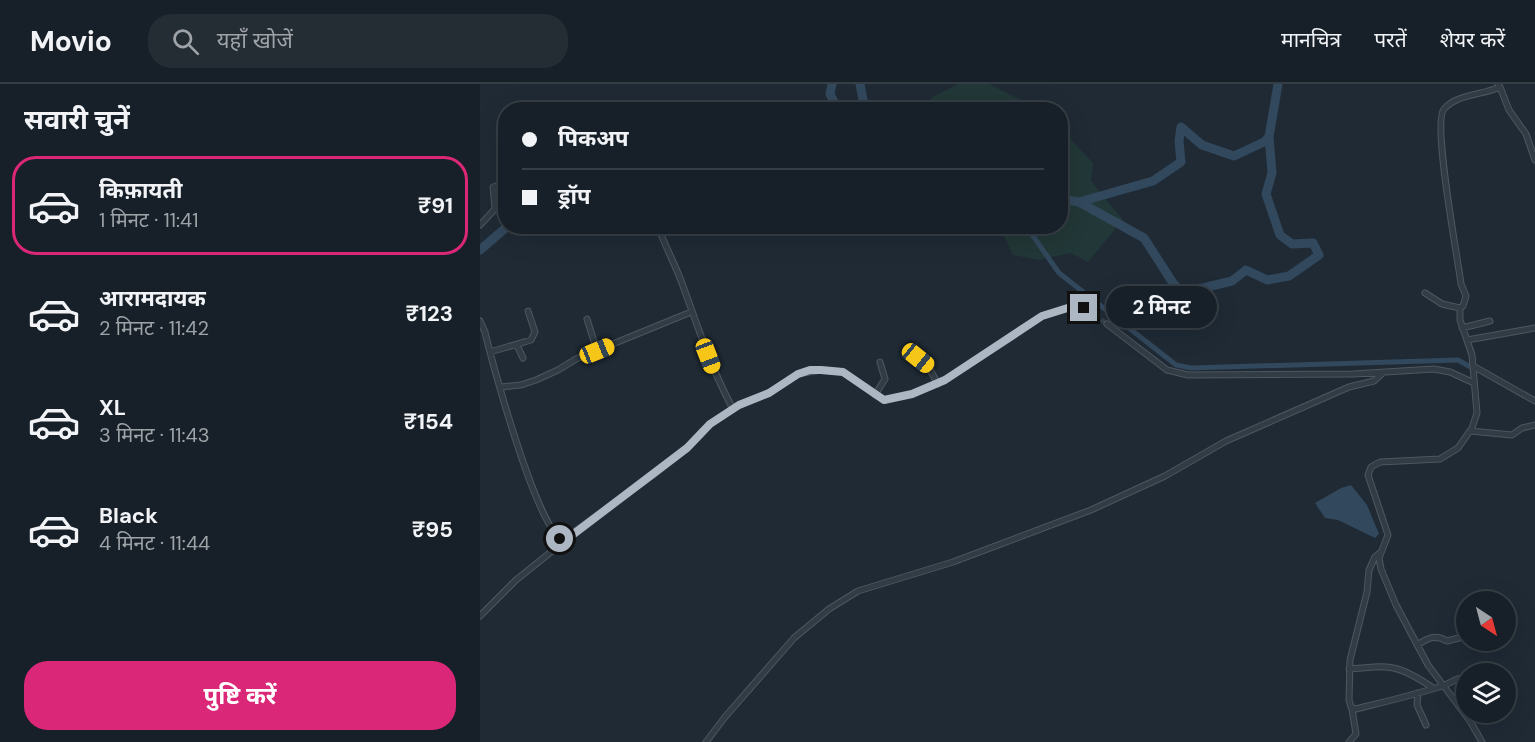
<!DOCTYPE html>
<html lang="hi">
<head>
<meta charset="utf-8">
<style>
  :root { --surface:#172028; --page:#242d34; --text:#f1f3f6; --muted:#9ea3a8; --line:#363e45; --accent:#db2777 }
  body { margin:0; font-family:"DM Sans","Noto Sans Devanagari",sans-serif; background:var(--page); color:var(--text); height:100vh; display:flex; flex-direction:column; font-size:22px; white-space:nowrap }
  * { box-sizing:border-box; margin:0 }
  p { font-size:20px; color:var(--muted) }
  .icon { flex:none; width:33px; height:33px; fill:none; stroke:currentColor; stroke-width:2; stroke-linecap:round; stroke-linejoin:round }
  .map { position:relative; flex:1; overflow:hidden }
  .details { display:flex; flex-direction:column; background:var(--surface); width:480px }
  .details>* { flex:none }
  .hud { position:absolute; left:18px; top:18px; width:570px; height:132px; border-radius:24px; box-shadow:0 6px 24px #0002,0 0 0 2px var(--line); display:grid; align-content:center; height:132px; padding:0 24px; background:var(--surface) }
  .needle { width:39px; rotate:144deg }
  .buttons { position:absolute; left:976px; top:507px; display:grid; gap:12px }
  .buttons a { display:grid; place-items:center; width:60px; height:60px; border-radius:50%; background:var(--surface); box-shadow:0 6px 24px #0002,0 0 0 2px var(--line); font-size:30px }
  .end { position:absolute; width:27px; height:27px; margin:-14px; border:8px solid #acb7c3; background:#111; box-shadow:0 0 0 3px #111 }
  .from { border-radius:50% }
  .bubble { position:absolute; height:42px; border-radius:21px; background:var(--surface); box-shadow:0 6px 24px #0002,0 0 0 2px var(--line); font-size:20px; font-weight:700; line-height:42px; text-align:center }
  .car { position:absolute; width:18px; height:36px; margin:-18px -9px; border-radius:8px; box-shadow:0 0 4px 2px #0007; background:linear-gradient(#f5c518 24%,#345 0 40%,#f5c518 0 76%,#345 0 86%,#f5c518 0) }
  .hud b { display:flex; align-items:center; gap:21px; height:57px; font-size:22px }
  .hud b+b { border-top:2px solid var(--line) }
  .hud i { width:15px; height:15px; background:var(--text) }
  ul { padding:0; list-style:none }
  li { display:flex; align-items:center; gap:18px; height:99px; margin:0 12px 9px; padding:0 12px; border:3px solid transparent; border-radius:24px }
  li div { flex:1 }
  li b { display:block; font-size:22px }
  li em { font-style:normal; font-weight:700 }
  li.current { border-color:var(--accent) }
  li>.icon { width:54px; height:54px; stroke-width:1.5 }
  h2 { padding:0 24px; font-size:27px; line-height:72px }
  .primary-button { display:flex; gap:12px; margin-top:auto; padding:12px 24px }
  .primary-button a { flex:1; height:69px; border-radius:24px; background:var(--accent); color:#fff; font-size:24px; font-weight:700; line-height:69px; text-align:center }
  header { display:flex; align-items:center; gap:36px; box-sizing:border-box; height:84px; padding:0 30px; background:var(--surface); border-bottom:2px solid var(--line) }
  header strong { font-size:28px }
  nav { display:flex; gap:33px; margin-inline-start:auto; font-size:21px }
  .search { width:420px; height:54px; background:var(--page); display:flex; align-items:center; gap:15px; box-sizing:border-box; padding:0 21px; border-radius:24px; color:var(--muted); font-size:22px }
  main { display:flex; flex:1; min-height:0 }
  .map>svg:first-child { display:block }
</style>
</head>
<body>
<header>
<strong>Movio</strong>
<div class="search"><svg class="icon" aria-label="search" viewBox="0 0 24 24"><circle cx="10" cy="10" r="6"/><path d="M15 15l6 6"/></svg>यहाँ खोजें</div>
<nav><a>मानचित्र</a><a>परतें</a><a>शेयर करें</a></nav>
</header>
<main>
<section class="details">
<h2>सवारी चुनें</h2>
<ul>
<li class="current"><svg class="icon" aria-label="car" viewBox="0 0 24 24"><path d="M5 17H2v-5l4-1 3-4h7l3 4 3 1v5h-3M9 17h6M6 11h13"/><circle cx="7" cy="17" r="2"/><circle cx="17" cy="17" r="2"/></svg><div><b>किफ़ायती</b><p>1 मिनट · 11:41</p></div><em>₹91</em></li>
<li><svg class="icon" aria-label="car" viewBox="0 0 24 24"><path d="M5 17H2v-5l4-1 3-4h7l3 4 3 1v5h-3M9 17h6M6 11h13"/><circle cx="7" cy="17" r="2"/><circle cx="17" cy="17" r="2"/></svg><div><b>आरामदायक</b><p>2 मिनट · 11:42</p></div><em>₹123</em></li>
<li><svg class="icon" aria-label="car" viewBox="0 0 24 24"><path d="M5 17H2v-5l4-1 3-4h7l3 4 3 1v5h-3M9 17h6M6 11h13"/><circle cx="7" cy="17" r="2"/><circle cx="17" cy="17" r="2"/></svg><div><b>XL</b><p>3 मिनट · 11:43</p></div><em>₹154</em></li>
<li><svg class="icon" aria-label="car" viewBox="0 0 24 24"><path d="M5 17H2v-5l4-1 3-4h7l3 4 3 1v5h-3M9 17h6M6 11h13"/><circle cx="7" cy="17" r="2"/><circle cx="17" cy="17" r="2"/></svg><div><b>Black</b><p>4 मिनट · 11:44</p></div><em>₹95</em></li>
</ul>
<div class="primary-button"><a>पुष्टि करें</a></div>
</section>
<div class="map">
<svg width="1055" height="658" viewBox="0 0 1055 658">
  <rect width="100%" height="100%" fill="#1f2a35"/>
  <path fill="#223737" d="M 478,0 L 509,0 L 559,25 L 450,25 L 451,14 Z
    M 581,45 L 613,79 L 611,97 L 643,136 L 608,178 L 591,169 L 559,176 L 533,171 L 524,152 L 514,143 L 580,142 Z"/>
  <path fill="#32485c" d="M 871,401 L 887,421 L 899,450 L 895,454 L 858,436 L 845,434 L 835,419 L 861,404 Z"/>
  <g fill="none" stroke-linecap="round" stroke-linejoin="round">
    <path stroke="#32485c" stroke-width="5" d="M 546,142 L 579,189 L 696,281 L 711,284 L 978,276 L 996,286"/>
    <path stroke="#32485c" stroke-width="9" d="M 352,0 L 350,10 L 358,26
      M 380,0 L 385,26
      M 580,115 L 599,118 L 673,97 L 701,78 L 699,57 L 701,43 L 722,61 L 754,72 L 784,58 L 789,53 L 798,0
      M 599,118 L 664,154 L 693,199 L 702,209 L 752,197 L 766,186 L 787,196 L 809,192 L 839,171 L 833,159 L 812,160 L 800,151 L 786,110 L 792,89 L 789,53
      M 0,166 L 28,142"/>
    <path stroke="#343f4a" stroke-width="5" stroke-dasharray="5 2.5" stroke-linecap="butt" d="M 609,227 L 627,240"/>
    <g stroke="#4d5761" stroke-width="7">
      <path id="minor" d="M 1020,3 L 1029,26 L 1046,50 L 1055,76
        M 0,141 L 15,125 L 13,103 L 26,99
        M 178,142 C 184,160 193,176 200,194 C 217,239 229,280 252,323 L 250,327
        M 945,209 L 962,220 L 980,224
        M 107,235 L 117,267
        M 0,237 L 5,248 C 12,279 58,448 83,456 L 173,391 L 207,364 L 230,340 L 259,321 L 289,309 L 318,290 L 341,286 L 363,288 L 404,316 L 432,310 L 464,296 L 562,232 L 594,222 L 609,227
        M 627,240 L 687,286 L 708,291 L 873,290 L 954,285 L 970,288 L 994,299
        M 982,244 L 1010,237
        M 987,256 L 1055,244
        M 37,261 L 43,274
        M 427,265 L 449,284 L 458,300
        M 10,268 L 51,256 L 55,248 L 48,227
        M 993,282 L 1055,317
        M 21,303 L 41,301 L 56,296 L 78,286 L 96,275 L 211,228
        M 395,311 L 405,295 L 400,278
        M 990,347 L 1032,351 L 1042,344 L 1055,341
        M 900,469 L 895,473 L 889,486 L 887,508 L 870,576 L 869,616 L 871,623 L 876,625 C 904,618 934,611 962,602 C 970,600 975,594 983,594 L 987,599
        M 0,532 L 36,496 L 71,468 L 80,455
        M 937,561 C 948,554 955,550 967,557 L 987,552
        M 869,585 C 910,581 918,580 953,604
        M 938,609 L 937,621 L 946,641
        M 226,658 L 245,633 L 314,554 L 349,525 L 378,507 L 473,478 L 611,426 L 685,392 L 746,357 L 869,303 L 894,297 L 903,289
        M 869,658 L 876,650 L 872,625
        M 1002,658 L 990,637 L 948,581 L 916,521 L 901,485 L 899,474 L 908,451 L 888,391 L 891,383 L 900,378 L 960,375 L 978,364 L 992,344 L 997,329 L 992,271 L 980,236 L 980,224 L 983,222 L 986,212 L 981,200 C 978,175 952,38 964,25 C 977,10 1003,11 1020,3 L 1018,0"/>
    </g>
    <use href="#minor" stroke="#323c45" stroke-width="5"/>
  </g>
  <g fill="none" stroke-linecap="round" stroke-linejoin="round">
    <path stroke="#acb7c3" stroke-width="8" d="M 80,455 L 91,452 L 207,364 L 230,340 L 259,321 L 289,309 L 318,290 L 330,286 L 341,286 L 363,288 L 404,316 L 432,310 L 465,296 L 562,232 L 594,222 L 604,224"/>
  </g>
</svg>
<div class="buttons">
<a><svg class="needle" viewBox="-14 -14 28 28"><path d="M0-13l5 13h-10z" fill="#e53935"/><path d="M0 13l5-13h-10z" fill="#9ea3a8"/></svg></a>
<a><svg class="icon" aria-label="layers" viewBox="0 0 24 24"><path d="M12 4l9 5-9 5-9-5zM3 14l9 5 9-5"/></svg></a>
</div>
<i class="end from" style="left:80px;top:455px"></i>
<i class="end" style="left:604px;top:224px"></i>
<div class="bubble" style="left:626px;top:202px;width:111px">2 मिनट</div>
<i class="car" style="left:117px;top:267px;rotate:68deg"></i>
<i class="car" style="left:228px;top:272px;rotate:159deg"></i>
<i class="car" style="left:438px;top:274px;rotate:129deg"></i>
<div class="hud">
<b><i class="from"></i>पिकअप</b>
<b><i></i>ड्रॉप</b>
</div>
</div>
</main>
</body>
</html>
